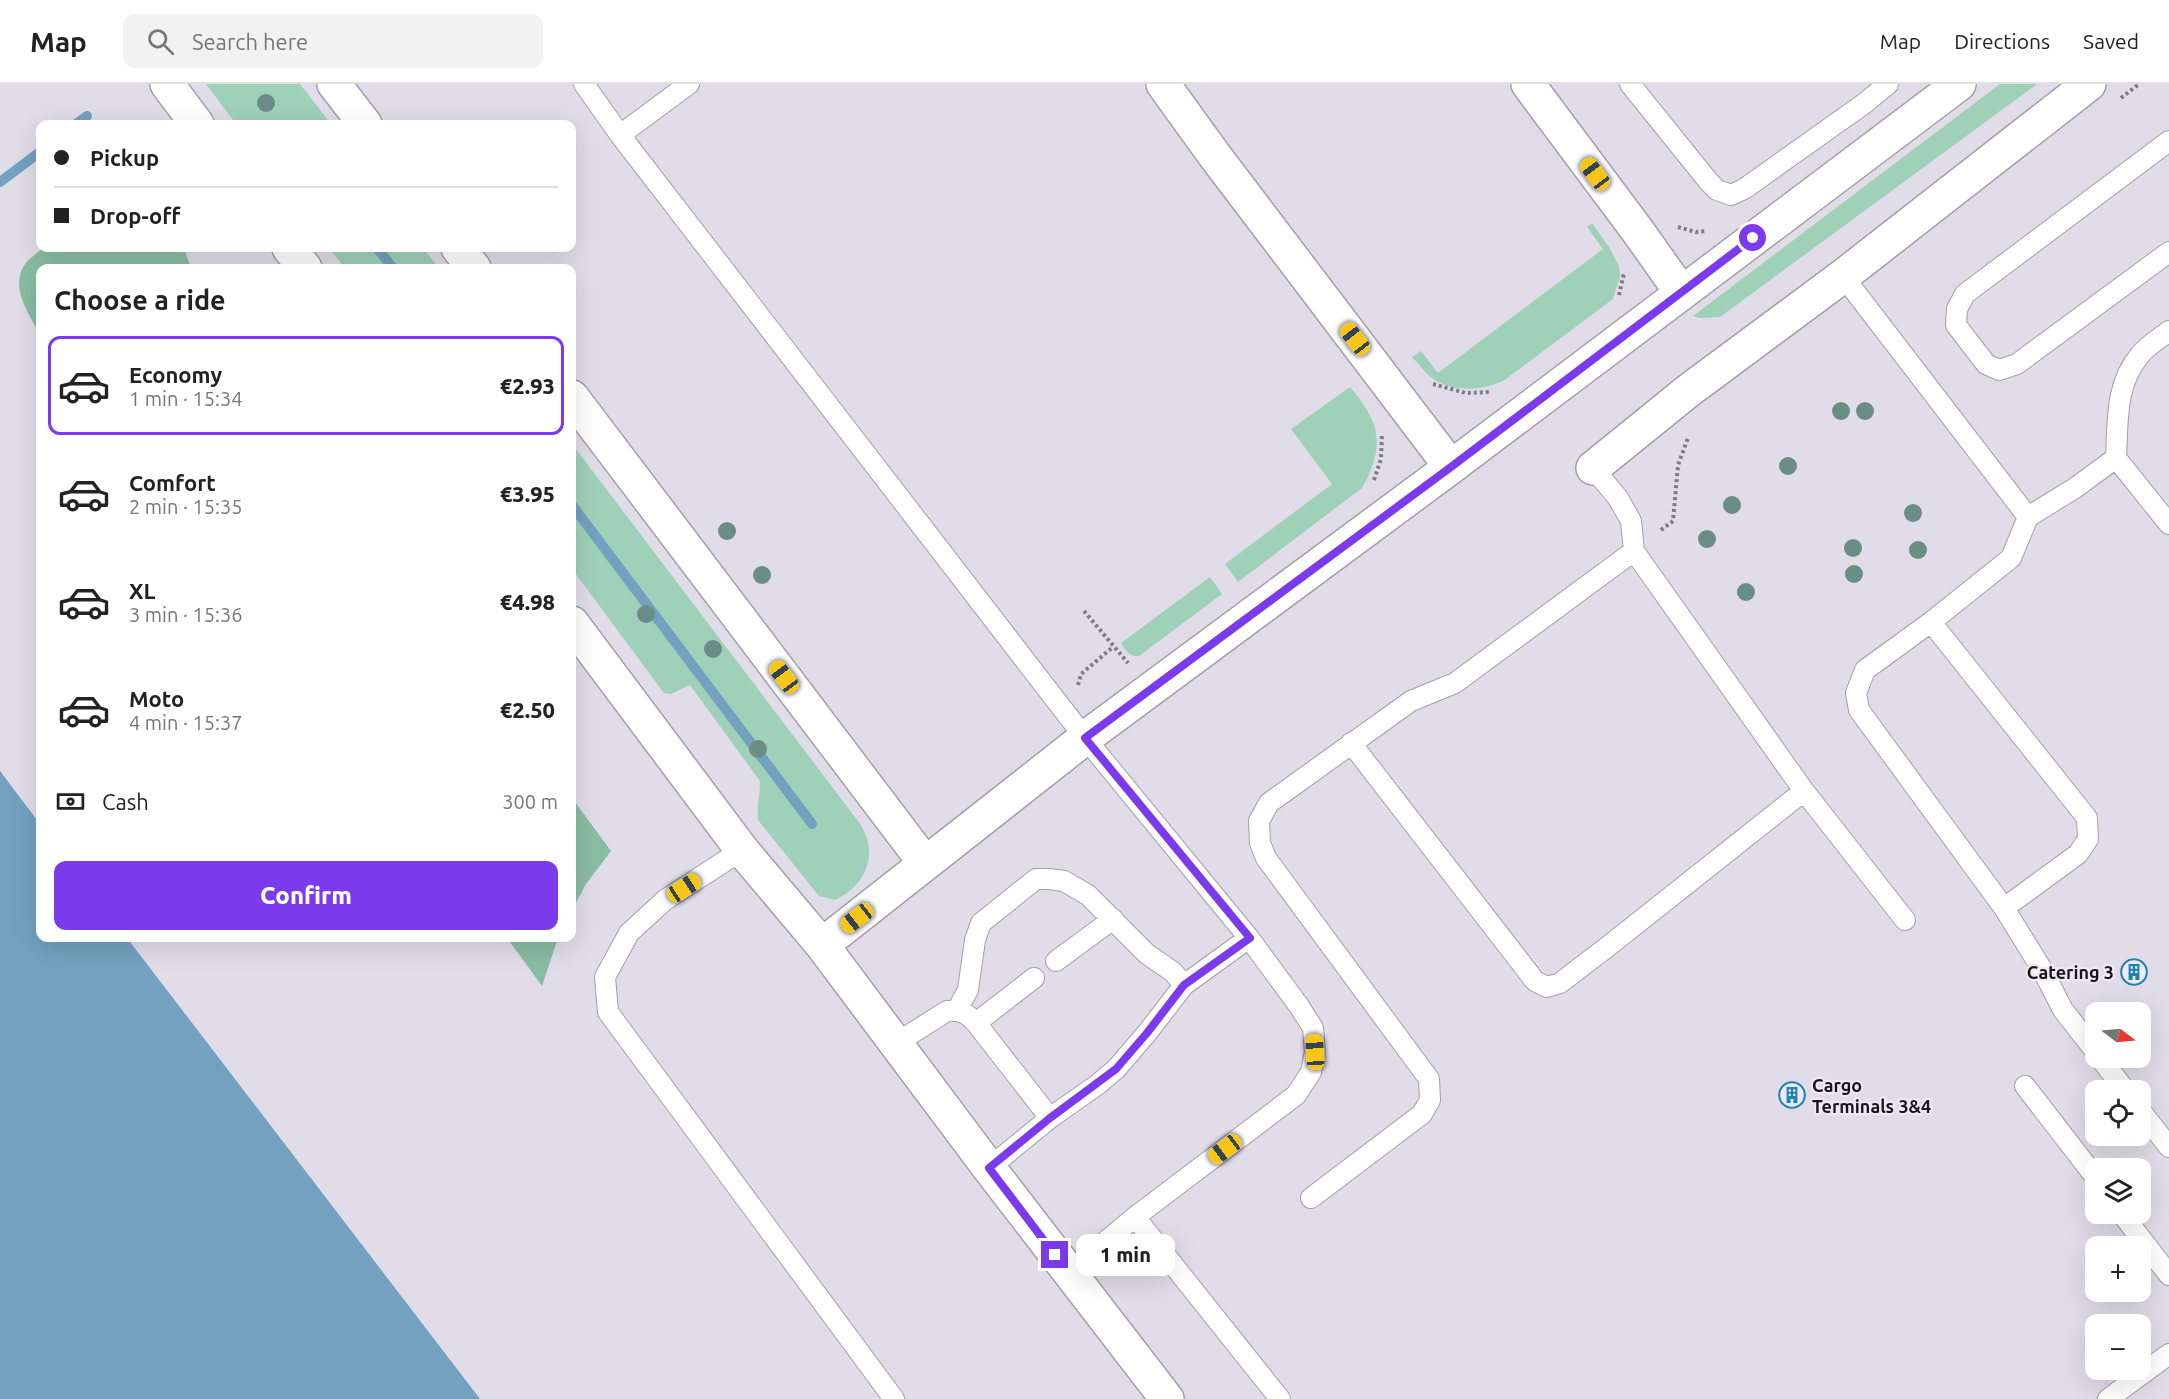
<!DOCTYPE html>
<html lang="en">
<head>
<meta charset="utf-8">
<style>
  :root { --surface:#fff; --page:#f2f2f2; --text:#222; --muted:#767676; --line:#e0e0e0; --accent:#7c3aed }
  body { margin:0; font-family:Ubuntu,sans-serif; background:var(--page); color:var(--text); height:100vh; display:flex; flex-direction:column; font-size:22px; white-space:nowrap }
  * { box-sizing:border-box; margin:0 }
  p { font-size:20px; color:var(--muted) }
  .icon { flex:none; width:33px; height:33px; fill:none; stroke:currentColor; stroke-width:2; stroke-linecap:round; stroke-linejoin:round }
  .map { position:relative; flex:1; overflow:hidden }
  .panel { position:absolute; left:36px; top:180px; width:540px; height:678px; display:flex; flex-direction:column; background:var(--surface); border-radius:12px; box-shadow:0 6px 24px #0002 }
  .panel>* { flex:none }
  .top-card { position:absolute; left:36px; top:36px; width:540px; height:132px; border-radius:12px; box-shadow:0 6px 24px #0002; display:grid; align-content:center; height:132px; padding:0 18px; background:var(--surface) }
  .needle { width:39px; rotate:106deg }
  .controls { position:absolute; left:2085px; top:918px; display:grid; gap:12px }
  .controls a { display:grid; place-items:center; width:66px; height:66px; border-radius:12px; background:var(--surface); box-shadow:0 6px 24px #0002; font-size:30px }
  .end { position:absolute; width:27px; height:27px; margin:-14px; border:8px solid #7c3aed; background:#fff; box-shadow:0 0 0 3px #fff }
  .from { border-radius:50% }
  .bubble { position:absolute; height:42px; border-radius:12px; background:var(--surface); box-shadow:0 6px 24px #0002; font-size:20px; font-weight:800; line-height:42px; text-align:center }
  .car { position:absolute; width:18px; height:36px; margin:-18px -9px; border-radius:8px; box-shadow:0 0 4px 2px #0007; background:linear-gradient(#f5c518 24%,#345 0 40%,#f5c518 0 76%,#345 0 86%,#f5c518 0) }
  .top-card b { display:flex; align-items:center; gap:21px; height:57px; font-size:22px }
  .top-card b+b { border-top:2px solid var(--line) }
  .top-card i { width:15px; height:15px; background:var(--text) }
  ul { padding:0; list-style:none }
  li { display:flex; align-items:center; gap:18px; height:99px; margin:0 12px 9px; padding:0 6px; border:3px solid transparent; border-radius:12px }
  li div { flex:1 }
  li b { display:block; font-size:22px }
  li em { font-style:normal; font-weight:800 }
  li.active { border-color:var(--accent) }
  li>.icon { width:54px; height:54px; stroke-width:1.5 }
  h2 { padding:0 18px; font-size:27px; line-height:72px }
  .pay { display:flex; align-items:center; gap:15px; height:66px; padding:0 18px; font-size:22px }
  .pay p { margin-inline-start:auto }
  .action { display:flex; gap:12px; margin-top:auto; padding:12px 18px }
  .action a { flex:1; height:69px; border-radius:12px; background:var(--accent); color:#fff; font-size:24px; font-weight:800; line-height:69px; text-align:center }
  header { display:flex; align-items:center; gap:36px; box-sizing:border-box; height:84px; padding:0 30px; background:var(--surface); border-bottom:2px solid var(--line) }
  header strong { font-size:28px }
  nav { display:flex; gap:33px; margin-inline-start:auto; font-size:21px }
  .search { width:420px; height:54px; background:var(--page); display:flex; align-items:center; gap:15px; box-sizing:border-box; padding:0 21px; border-radius:12px; color:var(--muted); font-size:22px }
  .map>svg:first-child { display:block }
</style>
</head>
<body>
<header>
<strong>Map</strong>
<div class="search"><svg class="icon" aria-label="search" viewBox="0 0 24 24"><circle cx="10" cy="10" r="6"/><path d="M15 15l6 6"/></svg>Search here</div>
<nav><a>Map</a><a>Directions</a><a>Saved</a></nav>
</header>
<div class="map">
<svg width="2169" height="1315" viewBox="0 0 2169 1315">
  <rect width="100%" height="100%" fill="#e0dce8"/>
  <path fill="#9fd1b8" d="M 206,0 L 300,0 L 331,40 L 236,40 Z
    M 2000,0 L 2037,0 L 1720,233 L 1700,234 L 1693,232 Z
    M 1592,139 L 1609,163 L 1619,182 L 1620,193 L 1613,215 L 1506,295 C 1485,307 1453,309 1432,294 C 1425,289 1419,280 1412,273 L 1421,267 L 1438,289 L 1603,165 L 1587,143 Z
    M 329,164 L 423,164 L 439,184 L 345,184 Z
    M 1350,303 C 1380,338 1386,362 1362,404 L 1238,498 L 1225,480 L 1332,400 L 1291,345 Z
    M 572,360 L 861,741 C 864,748 869,757 869,764 C 871,788 855,807 835,816 L 819,812 L 758,736 C 757,722 760,711 760,697 L 690,601 L 671,610 L 664,609 L 572,485 Z
    M 1210,493 L 1222,510 L 1139,572 C 1129,573 1126,567 1121,559 Z"/>
  <path fill="#89bda3" d="M 42,164 L 184,164 L 191,184 L 40,184 L 40,251 C 29,229 9,204 25,180 C 29,174 37,170 42,164 Z
    M 572,714 L 611,767 L 586,800 L 572,826 Z
    M 507,854 L 558,854 L 542,902 Z"/>
  <path fill="#73a1bf" d="M 0,687 L 40,740 L 40,854 L 127,854 L 480,1315 L 0,1315 Z"/>
  <g fill="none" stroke-linecap="round" stroke-linejoin="round">
    <path stroke="#73a1bf" stroke-width="10" d="M 76,40 L 87,32
      M 0,98 L 40,68
      M 377,164 L 393,184
      M 572,421 L 812,740"/>
    <g stroke="#a39faa" stroke-width="22">
      <path id="service" d="M 584,0 L 620,51 L 1085,654 L 1249,854 L 1299,922 L 1313,944 L 1315,968 L 1311,988 L 1296,1011 L 1135,1133 L 1068,1189
        M 1630,0 L 1709,98 L 1717,106 L 1731,111 L 1744,105 L 1865,19 L 1888,0
        M 620,51 L 689,0
        M 2169,57 L 1965,210 L 1957,225 L 1956,241 L 1986,280 L 1999,286 L 2017,280 L 2169,168
        M 1843,192 L 2028,433
        M 2116,374 L 2169,440
        M 1593,384 L 1618,414 L 1631,437 L 1634,467 L 1804,707 L 1905,836
        M 1931,538 L 2087,734 L 2088,755 L 2078,770 L 2004,824
        M 1351,659 L 1535,897 L 1547,903 L 1560,899 L 1606,864 L 1804,707
        M 742,766 L 665,816 L 629,849 L 605,893 L 608,928 L 894,1315
        M 1056,877 L 1113,835
        M 957,926 L 968,906 L 975,856 L 981,839 L 1036,795 L 1049,795 L 1064,797 L 1088,811 L 1147,870 L 1173,888 L 1184,901
        M 976,939 L 1050,1034
        M 895,960 L 947,927 C 961,926 967,929 976,939 L 1034,894
        M 2096,968 L 2063,926 L 2043,887 L 2004,824 L 1859,626 L 1856,609 L 1865,586 L 1931,538 L 2011,474 L 2028,433 L 2075,404 L 2116,374 C 2118,338 2115,300 2140,271 C 2147,262 2160,254 2169,247
        M 2100,974 L 2125,1006
        M 2025,1002 L 2096,1094
        M 2140,1026 L 2169,1063
        M 989,1084 L 1050,1034 L 1097,1001 L 1116,985 L 1147,949 L 1184,901 L 1249,854
        M 1311,1114 L 1422,1030 L 1430,1016 L 1429,995 L 1266,774 L 1260,759 L 1259,737 L 1269,719 L 1411,617 L 1455,599 L 1634,467
        M 2122,1130 L 2169,1191
        M 1135,1133 L 1280,1315
        M 2108,1315 L 2169,1270"/>
    </g>
    <g stroke="#a39faa" stroke-width="36">
      <path id="minor" d="M 167,0 L 197,40
        M 334,0 L 365,40
        M 1163,0 L 1215,72 L 1451,383
        M 1528,0 L 1637,146 L 1681,208
        M 289,164 L 305,184
        M 458,164 L 474,184
        M 572,313 L 925,779
        M 1593,384 L 1688,307 L 1843,192 L 2089,0
        M 572,539 L 742,766 L 822,861 L 989,1084 L 1167,1315
        M 822,861 L 1085,654 L 1451,383 L 1959,0"/>
    </g>
    <path stroke="#7e7b84" stroke-width="4" stroke-dasharray="3 3" stroke-linecap="butt" d="M 2121,14 L 2139,0
      M 1678,143 L 1696,148 L 1706,147
      M 1619,211 L 1624,189
      M 1433,300 L 1466,309 L 1490,308
      M 1374,396 L 1381,375 L 1382,351
      M 1661,446 L 1673,437 L 1678,381 L 1688,354
      M 1084,527 L 1128,579
      M 1078,601 L 1081,590 L 1113,563"/>
    <use href="#service" stroke="#fff" stroke-width="20"/>
    <use href="#minor" stroke="#fff" stroke-width="33"/>
  </g>
  <g fill="#6a8e86">
    <circle cx="266" cy="19" r="9"/>
    <circle cx="1841" cy="327" r="9"/>
    <circle cx="1865" cy="327" r="9"/>
    <circle cx="1788" cy="382" r="9"/>
    <circle cx="1732" cy="421" r="9"/>
    <circle cx="1913" cy="429" r="9"/>
    <circle cx="727" cy="447" r="9"/>
    <circle cx="1707" cy="455" r="9"/>
    <circle cx="1853" cy="464" r="9"/>
    <circle cx="1918" cy="466" r="9"/>
    <circle cx="1854" cy="490" r="9"/>
    <circle cx="762" cy="491" r="9"/>
    <circle cx="1746" cy="508" r="9"/>
    <circle cx="646" cy="530" r="9"/>
    <circle cx="713" cy="565" r="9"/>
    <circle cx="758" cy="665" r="9"/>
  </g>
  <g fill="none" stroke-linecap="round" stroke-linejoin="round">
    <path stroke="#7c3aed" stroke-width="8" d="M 1055,1171 L 989,1084 L 1050,1034 L 1116,985 L 1147,949 L 1184,901 L 1250,854 L 1085,654 L 1451,383 L 1753,154"/>
  </g>
  <defs>
    <g id="building-ring" transform="scale(1.35)"><circle r="9.5" fill="#ede9f5" stroke="#1e83ad" stroke-width="1.5"/><path d="M-4-6H4V6H1V3H-1V6H-4ZM-2.5-4.3h1.7v1.8h-1.7ZM.8-4.3h1.7v1.8H.8ZM-2.5-1h1.7V.8h-1.7ZM.8-1h1.7V.8H.8Z" fill="#1e83ad"/></g>
  </defs>
  <g fill-rule="evenodd">
    <use href="#building-ring" x="2134" y="888"/>
    <use href="#building-ring" x="1792" y="1011"/>
  </g>
  <g text-anchor="middle" dominant-baseline="central" stroke-width="4.5" stroke-linejoin="round" paint-order="stroke">
    <g font-size="18" font-weight="bold" fill="#18161b" stroke="#ede9f5" text-anchor="end">
      <text x="2114" y="888">Catering 3</text>
      <text x="1812" y="1001" text-anchor="start">Cargo<tspan x="1812" dy="21">Terminals 3&amp;4</tspan></text>
    </g>
  </g>
</svg>
<div class="controls">
<a><svg class="needle" viewBox="-14 -14 28 28"><path d="M0-13l5 13h-10z" fill="#e53935"/><path d="M0 13l5-13h-10z" fill="#767676"/></svg></a>
<a><svg class="icon" aria-label="locate" viewBox="0 0 24 24"><circle cx="12" cy="12" r="6"/><path d="M12 2v4M12 18v4M2 12h4M18 12h4"/></svg></a>
<a><svg class="icon" aria-label="layers" viewBox="0 0 24 24"><path d="M12 4l9 5-9 5-9-5zM3 14l9 5 9-5"/></svg></a>
<a>+</a>
<a>−</a>
</div>
<i class="end from" style="left:1753px;top:154px"></i>
<i class="end" style="left:1055px;top:1171px"></i>
<div class="bubble" style="left:1076px;top:1150px;width:99px">1 min</div>
<i class="car" style="left:1595px;top:90px;rotate:323deg"></i>
<i class="car" style="left:1355px;top:255px;rotate:322deg"></i>
<i class="car" style="left:784px;top:593px;rotate:323deg"></i>
<i class="car" style="left:684px;top:804px;rotate:57deg"></i>
<i class="car" style="left:857px;top:834px;rotate:232deg"></i>
<i class="car" style="left:1315px;top:968px;rotate:356deg"></i>
<i class="car" style="left:1225px;top:1065px;rotate:233deg"></i>
<div class="top-card">
<b><i class="from"></i>Pickup</b>
<b><i></i>Drop-off</b>
</div>
<section class="panel">
<h2>Choose a ride</h2>
<ul>
<li class="active"><svg class="icon" aria-label="car" viewBox="0 0 24 24"><path d="M5 17H2v-5l4-1 3-4h7l3 4 3 1v5h-3M9 17h6M6 11h13"/><circle cx="7" cy="17" r="2"/><circle cx="17" cy="17" r="2"/></svg><div><b>Economy</b><p>1 min · 15:34</p></div><em>€2.93</em></li>
<li><svg class="icon" aria-label="car" viewBox="0 0 24 24"><path d="M5 17H2v-5l4-1 3-4h7l3 4 3 1v5h-3M9 17h6M6 11h13"/><circle cx="7" cy="17" r="2"/><circle cx="17" cy="17" r="2"/></svg><div><b>Comfort</b><p>2 min · 15:35</p></div><em>€3.95</em></li>
<li><svg class="icon" aria-label="car" viewBox="0 0 24 24"><path d="M5 17H2v-5l4-1 3-4h7l3 4 3 1v5h-3M9 17h6M6 11h13"/><circle cx="7" cy="17" r="2"/><circle cx="17" cy="17" r="2"/></svg><div><b>XL</b><p>3 min · 15:36</p></div><em>€4.98</em></li>
<li><svg class="icon" aria-label="car" viewBox="0 0 24 24"><path d="M5 17H2v-5l4-1 3-4h7l3 4 3 1v5h-3M9 17h6M6 11h13"/><circle cx="7" cy="17" r="2"/><circle cx="17" cy="17" r="2"/></svg><div><b>Moto</b><p>4 min · 15:37</p></div><em>€2.50</em></li>
</ul>
<div class="pay"><svg class="icon" aria-label="cash" viewBox="0 0 24 24"><path d="M3 7h18v10H3z"/><circle cx="12" cy="12" r="2"/></svg>Cash<p>300 m</p></div>
<div class="action"><a>Confirm</a></div>
</section>
</div>
</body>
</html>
